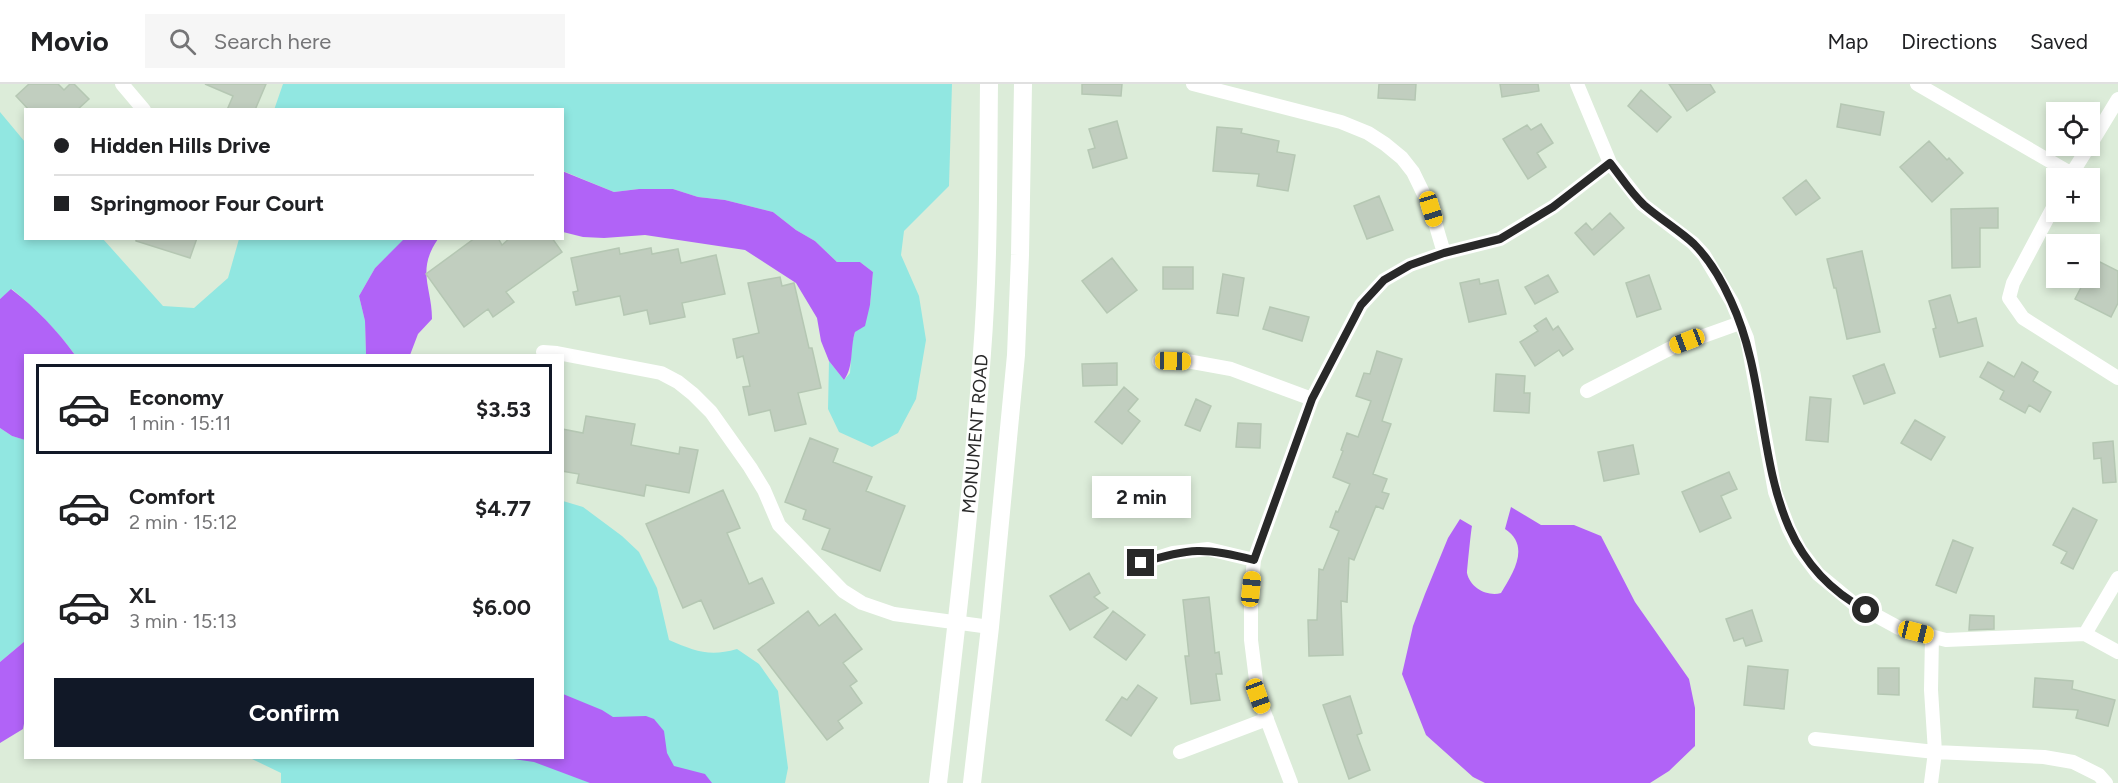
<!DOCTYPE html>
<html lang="en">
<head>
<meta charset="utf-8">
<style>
  :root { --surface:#fff; --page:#f6f6f6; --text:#202124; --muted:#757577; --line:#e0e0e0; --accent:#111827 }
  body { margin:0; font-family:Figtree,sans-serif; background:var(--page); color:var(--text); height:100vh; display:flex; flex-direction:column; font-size:22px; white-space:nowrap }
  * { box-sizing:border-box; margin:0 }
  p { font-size:20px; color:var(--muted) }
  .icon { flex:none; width:33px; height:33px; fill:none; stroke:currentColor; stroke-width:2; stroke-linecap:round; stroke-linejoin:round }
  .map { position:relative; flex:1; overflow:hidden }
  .details { position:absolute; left:24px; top:270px; width:540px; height:405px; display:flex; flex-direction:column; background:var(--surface); border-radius:0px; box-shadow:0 3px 9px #0003 }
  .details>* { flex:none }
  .hud { position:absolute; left:24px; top:24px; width:540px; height:132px; border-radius:0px; box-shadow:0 3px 9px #0003; display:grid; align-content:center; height:132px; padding:0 30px; background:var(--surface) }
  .fabs { position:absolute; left:2046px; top:18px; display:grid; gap:12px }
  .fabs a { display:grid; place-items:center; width:54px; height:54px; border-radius:0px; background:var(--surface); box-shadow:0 3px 9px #0003; font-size:30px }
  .end { position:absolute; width:27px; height:27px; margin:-14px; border:8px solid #292929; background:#fff; box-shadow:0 0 0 3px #fff }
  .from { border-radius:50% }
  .bubble { position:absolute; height:42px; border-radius:0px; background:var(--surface); box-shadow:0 3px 9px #0003; font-size:20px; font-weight:700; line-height:42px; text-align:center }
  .car { position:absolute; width:18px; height:36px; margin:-18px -9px; border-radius:8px; box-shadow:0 0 4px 2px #0007; background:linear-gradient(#f5c518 24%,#345 0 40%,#f5c518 0 76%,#345 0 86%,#f5c518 0) }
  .hud b { display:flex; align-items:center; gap:21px; height:57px; font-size:22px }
  .hud b+b { border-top:2px solid var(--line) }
  .hud i { width:15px; height:15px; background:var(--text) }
  ul { padding:10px 0 0; list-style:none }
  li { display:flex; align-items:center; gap:18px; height:90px; margin:0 12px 9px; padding:0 18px; border:3px solid transparent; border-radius:0px }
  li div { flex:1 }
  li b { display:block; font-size:22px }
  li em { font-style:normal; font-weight:700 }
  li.current { border-color:var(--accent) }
  li>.icon { width:54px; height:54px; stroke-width:1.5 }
  .cta { display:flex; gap:12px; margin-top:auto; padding:12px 30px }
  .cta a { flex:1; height:69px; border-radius:0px; background:var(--accent); color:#fff; font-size:24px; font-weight:700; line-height:69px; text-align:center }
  header { display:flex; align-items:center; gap:36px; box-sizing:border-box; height:84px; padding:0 30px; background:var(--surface); border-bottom:2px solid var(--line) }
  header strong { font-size:28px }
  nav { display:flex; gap:33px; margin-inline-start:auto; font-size:21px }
  .search { width:420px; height:54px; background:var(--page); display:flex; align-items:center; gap:15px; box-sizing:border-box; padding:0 21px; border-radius:0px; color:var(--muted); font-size:22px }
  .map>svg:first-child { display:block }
</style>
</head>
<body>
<header>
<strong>Movio</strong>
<div class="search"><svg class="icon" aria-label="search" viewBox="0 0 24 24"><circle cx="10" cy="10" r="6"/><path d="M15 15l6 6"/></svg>Search here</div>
<nav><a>Map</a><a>Directions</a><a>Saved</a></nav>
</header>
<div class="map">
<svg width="2118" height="699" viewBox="0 0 2118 699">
  <rect width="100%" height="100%" fill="#dcecd9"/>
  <path fill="#91e7e1" d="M 283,0 L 952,0 L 949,102 L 904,147 L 901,171 L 919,212 L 926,256 L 916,315 L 898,349 L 872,363 L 839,348 L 828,325 L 829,277 L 844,296 L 850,289 L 852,259 L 855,248 L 870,221 L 873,188 L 860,178 L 837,178 L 815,157 L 796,146 L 773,128 L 725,116 L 698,113 L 673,105 L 639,105 L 614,108 L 563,87 L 562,26 L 274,26 Z
    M 0,28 L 25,58 L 26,154 L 103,155 L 163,222 L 194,224 L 228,194 L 239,155 L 405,155 L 375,184 L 359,212 L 365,237 L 366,271 L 75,271 C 57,246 36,225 12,205 L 0,215 Z
    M 0,344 L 12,352 L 26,356 L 25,557 L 0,578 Z
    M 563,417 L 583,423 L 622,452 L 639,468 L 657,504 L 669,556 C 695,567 709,573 737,565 L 759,580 L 778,607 L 788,684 L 785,699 L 281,699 L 281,689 L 250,674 L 562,674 Z"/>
  <path fill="#b163f7" d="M 562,87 L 614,108 L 639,105 L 673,105 L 698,113 L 725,116 L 773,128 L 796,146 L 815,157 L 837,178 L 860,178 L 873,188 L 870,221 L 865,242 L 855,248 C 850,264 854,283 844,296 L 829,277 L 821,257 L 817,234 L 796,199 L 745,166 L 645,151 L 604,154 L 583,153 L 563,148 Z
    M 405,154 L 438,155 C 416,187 432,203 432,235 L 418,250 L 410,271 L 366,271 L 365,237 L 359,212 L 375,184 Z
    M 11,205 C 36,224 57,246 75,271 L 26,272 L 25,356 L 12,352 L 0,344 L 0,215 Z
    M 1511,423 L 1541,441 L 1574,441 L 1601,452 L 1635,518 L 1689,595 L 1695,624 L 1695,662 L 1669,687 L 1650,699 L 1485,699 L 1473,693 L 1426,651 L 1402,590 L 1413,542 L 1425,510 L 1448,454 L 1460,435 L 1472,442 C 1471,446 1467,487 1467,489 C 1470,504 1488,513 1501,509 C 1513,489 1531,462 1505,445 Z
    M 25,557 L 26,629 L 23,645 L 0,659 L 0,578 Z
    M 563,610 L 602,626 L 613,633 L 646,632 L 654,635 L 664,647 L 667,669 L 674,682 L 705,690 L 712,699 L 590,699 L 534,678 L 506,674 L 562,674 Z"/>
  <path fill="#c1cebf" stroke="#b5c7b3" stroke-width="1.5" d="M 29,0 L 58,0 L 64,6 L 70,0 L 74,0 L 89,15 L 77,26 L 29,26 L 16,12 Z
    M 205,0 L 266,0 L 255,26 L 227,26 L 233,12 Z
    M 1082,0 L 1122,0 L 1121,12 L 1082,10 Z
    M 1379,0 L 1416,0 L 1415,16 L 1378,14 Z
    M 1500,0 L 1538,0 L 1539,7 L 1502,13 Z
    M 1669,0 L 1710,0 L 1715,8 L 1687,27 Z
    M 1641,6 L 1671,33 L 1657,48 L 1628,22 Z
    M 1841,20 L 1884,28 L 1880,51 L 1837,43 Z
    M 1117,37 L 1127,74 L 1093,84 L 1088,66 L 1095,64 L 1089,45 Z
    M 1541,40 L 1553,59 L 1537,69 L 1546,83 L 1528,95 L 1503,55 L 1527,41 L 1531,46 Z
    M 1217,43 L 1242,45 L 1241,49 L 1279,57 L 1277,68 L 1295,71 L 1288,107 L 1257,102 L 1259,90 L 1213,87 Z
    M 1929,57 L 1947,76 L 1949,74 L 1963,89 L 1932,118 L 1900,83 Z
    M 1806,96 L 1820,114 L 1796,131 L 1783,114 Z
    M 1379,112 L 1393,146 L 1367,155 L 1354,122 Z
    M 1998,124 L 1998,144 L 1980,144 L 1980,183 L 1952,184 L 1951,125 Z
    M 1610,129 L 1624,144 L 1594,171 L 1575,149 L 1586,139 L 1592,146 Z
    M 136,154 L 197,154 L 190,174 L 136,157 Z
    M 475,154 L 498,154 L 502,161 L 510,154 L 552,154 L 562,168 L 506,208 L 514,218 L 493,233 L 488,225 L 464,243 L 426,190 Z
    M 619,164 L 620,170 L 651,164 L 652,170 L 678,165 L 681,179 L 716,171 L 725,210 L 682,219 L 685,233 L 650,240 L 647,226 L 624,231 L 620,212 L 576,221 L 573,208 L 578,207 L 571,174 Z
    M 1862,167 L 1880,248 L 1847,255 L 1836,204 L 1834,204 L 1827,175 Z
    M 2090,173 L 2118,187 L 2118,219 L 2111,233 L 2075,215 L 2086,194 L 2090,194 Z
    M 1112,174 L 1137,206 L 1107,229 L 1082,197 Z
    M 1163,183 L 1193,183 L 1193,205 L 1163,205 Z
    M 1223,190 L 1244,194 L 1238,232 L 1217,229 Z
    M 1548,191 L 1558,208 L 1535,220 L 1525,203 Z
    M 1649,191 L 1661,225 L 1637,233 L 1626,199 Z
    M 780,193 L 782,202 L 794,199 L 809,264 L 812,264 L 821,304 L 798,309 L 806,340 L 775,347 L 770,326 L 749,331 L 743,303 L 750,302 L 743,272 L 737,274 L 733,255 L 759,249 L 748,199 Z
    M 1479,195 L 1480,200 L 1498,196 L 1506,230 L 1469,238 L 1460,199 Z
    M 1950,211 L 1958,239 L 1976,234 L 1983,262 L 1940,273 L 1933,245 L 1936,244 L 1929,217 Z
    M 1270,223 L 1309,233 L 1302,257 L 1263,245 Z
    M 1546,234 L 1553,246 L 1558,242 L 1573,265 L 1563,272 L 1559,266 L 1535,282 L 1520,258 L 1538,247 L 1534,242 Z
    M 1377,267 L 1402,275 L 1382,337 L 1391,340 L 1373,390 L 1387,395 L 1382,408 L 1389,410 L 1383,425 L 1376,422 L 1354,476 L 1349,474 L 1347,518 L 1341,517 L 1343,571 L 1309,572 L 1308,536 L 1317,536 L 1319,485 L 1323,486 L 1339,447 L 1330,443 L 1336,427 L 1338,428 L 1350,400 L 1333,393 L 1343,367 L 1341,366 L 1347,349 L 1358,353 L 1371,317 L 1356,312 L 1364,289 L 1370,290 Z
    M 1988,278 L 2014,293 L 2022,278 L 2038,288 L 2033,297 L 2051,308 L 2040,328 L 2029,321 L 2025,329 L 2000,315 L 2004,307 L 1980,293 Z
    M 1117,279 L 1117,301 L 1083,302 L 1082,280 Z
    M 1884,280 L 1895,309 L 1864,320 L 1853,292 Z
    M 1496,290 L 1525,292 L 1524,309 L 1530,309 L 1529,329 L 1494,327 Z
    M 1124,303 L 1138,315 L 1128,327 L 1140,337 L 1122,360 L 1095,338 Z
    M 1810,313 L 1831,315 L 1828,358 L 1806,356 Z
    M 1196,315 L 1211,322 L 1200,347 L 1185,341 Z
    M 586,332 L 635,340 L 631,361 L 679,370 L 680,363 L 698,366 L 689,409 L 646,401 L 644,412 L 577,399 L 579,390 L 562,387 L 562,345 L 583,349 Z
    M 1915,336 L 1945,353 L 1931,376 L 1901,359 Z
    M 1238,339 L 1261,340 L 1260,364 L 1236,363 Z
    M 810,354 L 838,365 L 833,378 L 872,393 L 866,407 L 905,422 L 880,487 L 822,465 L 830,445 L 803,435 L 806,426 L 785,418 Z
    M 2113,357 L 2116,398 L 2103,399 L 2101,374 L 2094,375 L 2093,359 Z
    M 1633,361 L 1639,390 L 1604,397 L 1598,368 Z
    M 1729,388 L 1737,405 L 1721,412 L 1731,434 L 1700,448 L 1682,408 Z
    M 723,406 L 740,444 L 727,449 L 749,500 L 762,494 L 774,519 L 714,545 L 701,516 L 683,524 L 646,440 Z
    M 1104,406 L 1118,415 L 1108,429 L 1094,420 Z
    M 2073,424 L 2097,436 L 2073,485 L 2061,479 L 2067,468 L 2053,461 Z
    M 1953,456 L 1973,464 L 1956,509 L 1936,501 Z
    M 1089,489 L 1100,509 L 1094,513 L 1108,524 L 1070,546 L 1050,512 Z
    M 1209,513 L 1215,569 L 1219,568 L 1222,590 L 1216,590 L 1220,616 L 1191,620 L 1185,572 L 1189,572 L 1183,516 Z
    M 1752,526 L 1762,557 L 1746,562 L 1743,554 L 1734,557 L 1726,535 Z
    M 808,527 L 819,542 L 835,530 L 862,565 L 843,579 L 857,597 L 850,602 L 862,619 L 838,637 L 843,644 L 827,656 L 758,566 Z
    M 1113,527 L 1145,551 L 1126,576 L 1094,553 Z
    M 1970,531 L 1994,532 L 1994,545 L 1969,546 Z
    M 1748,582 L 1788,586 L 1784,625 L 1744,621 Z
    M 1878,584 L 1899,584 L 1899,611 L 1878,610 Z
    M 2035,594 L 2073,597 L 2072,605 L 2115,616 L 2108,642 L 2076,634 L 2078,626 L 2033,623 Z
    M 1138,601 L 1157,614 L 1131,652 L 1106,636 L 1122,613 L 1127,616 Z
    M 1350,612 L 1362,649 L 1357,651 L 1370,686 L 1349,695 L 1323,621 Z"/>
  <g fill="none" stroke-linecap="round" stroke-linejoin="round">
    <path stroke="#fff" stroke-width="14" d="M 122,0 L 144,26
      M 1193,0 L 1341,38 L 1368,49 L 1385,60 L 1402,74 L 1413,88 L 1431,125 L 1444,169
      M 1577,0 L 1610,79 L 1642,120 L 1693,159 L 1704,171 L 1732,218 L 1747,254 L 1775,408 L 1789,445 L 1800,466 L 1818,490 L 1853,519 L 1899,544 L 1946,556 L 2085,550 L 2118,568
      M 1917,0 L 2072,90
      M 2090,61 L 2118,15
      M 2069,94 L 2089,62
      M 2056,118 L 2013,199 L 2009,214 L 2023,234 L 2118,294
      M 543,268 L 557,269 L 661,289 L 678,298 L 693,310 L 711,328 L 750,383 L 764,406 L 779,441 L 843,507 L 862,519 L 894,530 L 990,543
      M 1159,277 L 1187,277 L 1231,285 L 1312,315
      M 1587,307 L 1673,263 L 1740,239
      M 1141,479 L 1173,469 L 1208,465 L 1254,476
      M 2085,550 L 2118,494
      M 1815,655 L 1935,668 L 2044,673 L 2073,678 L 2099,691 L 2106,699
      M 1180,668 L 1267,635
      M 1291,699 L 1258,612 L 1251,556 L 1251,505 L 1254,476 L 1312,315 L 1361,221 L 1384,196 L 1410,181 L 1444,169 L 1500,155 L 1553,123 L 1610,79
      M 1931,699 L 1935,668 L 1931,606 L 1932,552"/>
    <g stroke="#fff" stroke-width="18">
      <path id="s1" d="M 938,699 C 955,556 972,412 982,269 C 989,179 988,89 989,0"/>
      <path d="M 972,699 L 990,543 L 1016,271 L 1020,171 L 1023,0"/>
    </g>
  </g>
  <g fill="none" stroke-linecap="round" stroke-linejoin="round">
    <path stroke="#292929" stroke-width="8" d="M 1141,479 C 1189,464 1205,463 1254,476 L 1312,315 L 1361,221 L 1384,196 L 1410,181 L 1444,169 L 1500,155 L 1553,123 L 1610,79 C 1621,93 1631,109 1644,121 C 1660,135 1679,146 1694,160 C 1710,176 1722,197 1731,217 C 1781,324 1744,461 1866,526"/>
  </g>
  <g text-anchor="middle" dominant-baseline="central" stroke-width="5" stroke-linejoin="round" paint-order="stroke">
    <g font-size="18" fill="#292929" stroke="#fff">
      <text stroke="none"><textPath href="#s1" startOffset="351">MONUMENT ROAD</textPath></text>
    </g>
  </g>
</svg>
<div class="fabs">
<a><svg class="icon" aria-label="locate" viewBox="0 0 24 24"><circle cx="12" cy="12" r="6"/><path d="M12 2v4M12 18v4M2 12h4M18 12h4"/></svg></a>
<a>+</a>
<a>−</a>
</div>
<i class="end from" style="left:1866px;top:526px"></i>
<i class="end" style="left:1141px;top:479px"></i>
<div class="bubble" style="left:1092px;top:392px;width:99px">2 min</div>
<i class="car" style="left:1431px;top:125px;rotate:163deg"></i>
<i class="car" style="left:1687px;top:257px;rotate:249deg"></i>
<i class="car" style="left:1173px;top:277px;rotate:91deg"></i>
<i class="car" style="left:1251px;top:505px;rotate:6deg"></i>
<i class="car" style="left:1916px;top:548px;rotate:104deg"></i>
<i class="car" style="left:1258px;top:612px;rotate:160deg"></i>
<div class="hud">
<b><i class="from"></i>Hidden Hills Drive</b>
<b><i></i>Springmoor Four Court</b>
</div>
<section class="details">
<ul>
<li class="current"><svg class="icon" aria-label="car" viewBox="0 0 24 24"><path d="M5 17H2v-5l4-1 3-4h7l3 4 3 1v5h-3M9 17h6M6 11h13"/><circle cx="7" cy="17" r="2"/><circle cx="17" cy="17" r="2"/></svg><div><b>Economy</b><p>1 min · 15:11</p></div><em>$3.53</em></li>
<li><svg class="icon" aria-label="car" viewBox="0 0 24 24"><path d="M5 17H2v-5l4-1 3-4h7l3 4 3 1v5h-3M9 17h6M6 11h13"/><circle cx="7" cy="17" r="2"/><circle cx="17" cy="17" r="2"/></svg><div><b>Comfort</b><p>2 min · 15:12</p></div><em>$4.77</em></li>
<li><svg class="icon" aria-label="car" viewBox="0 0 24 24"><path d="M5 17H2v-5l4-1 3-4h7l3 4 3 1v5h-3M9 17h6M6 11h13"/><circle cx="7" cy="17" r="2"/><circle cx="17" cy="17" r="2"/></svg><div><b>XL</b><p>3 min · 15:13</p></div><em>$6.00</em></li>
</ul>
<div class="cta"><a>Confirm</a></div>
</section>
</div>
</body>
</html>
